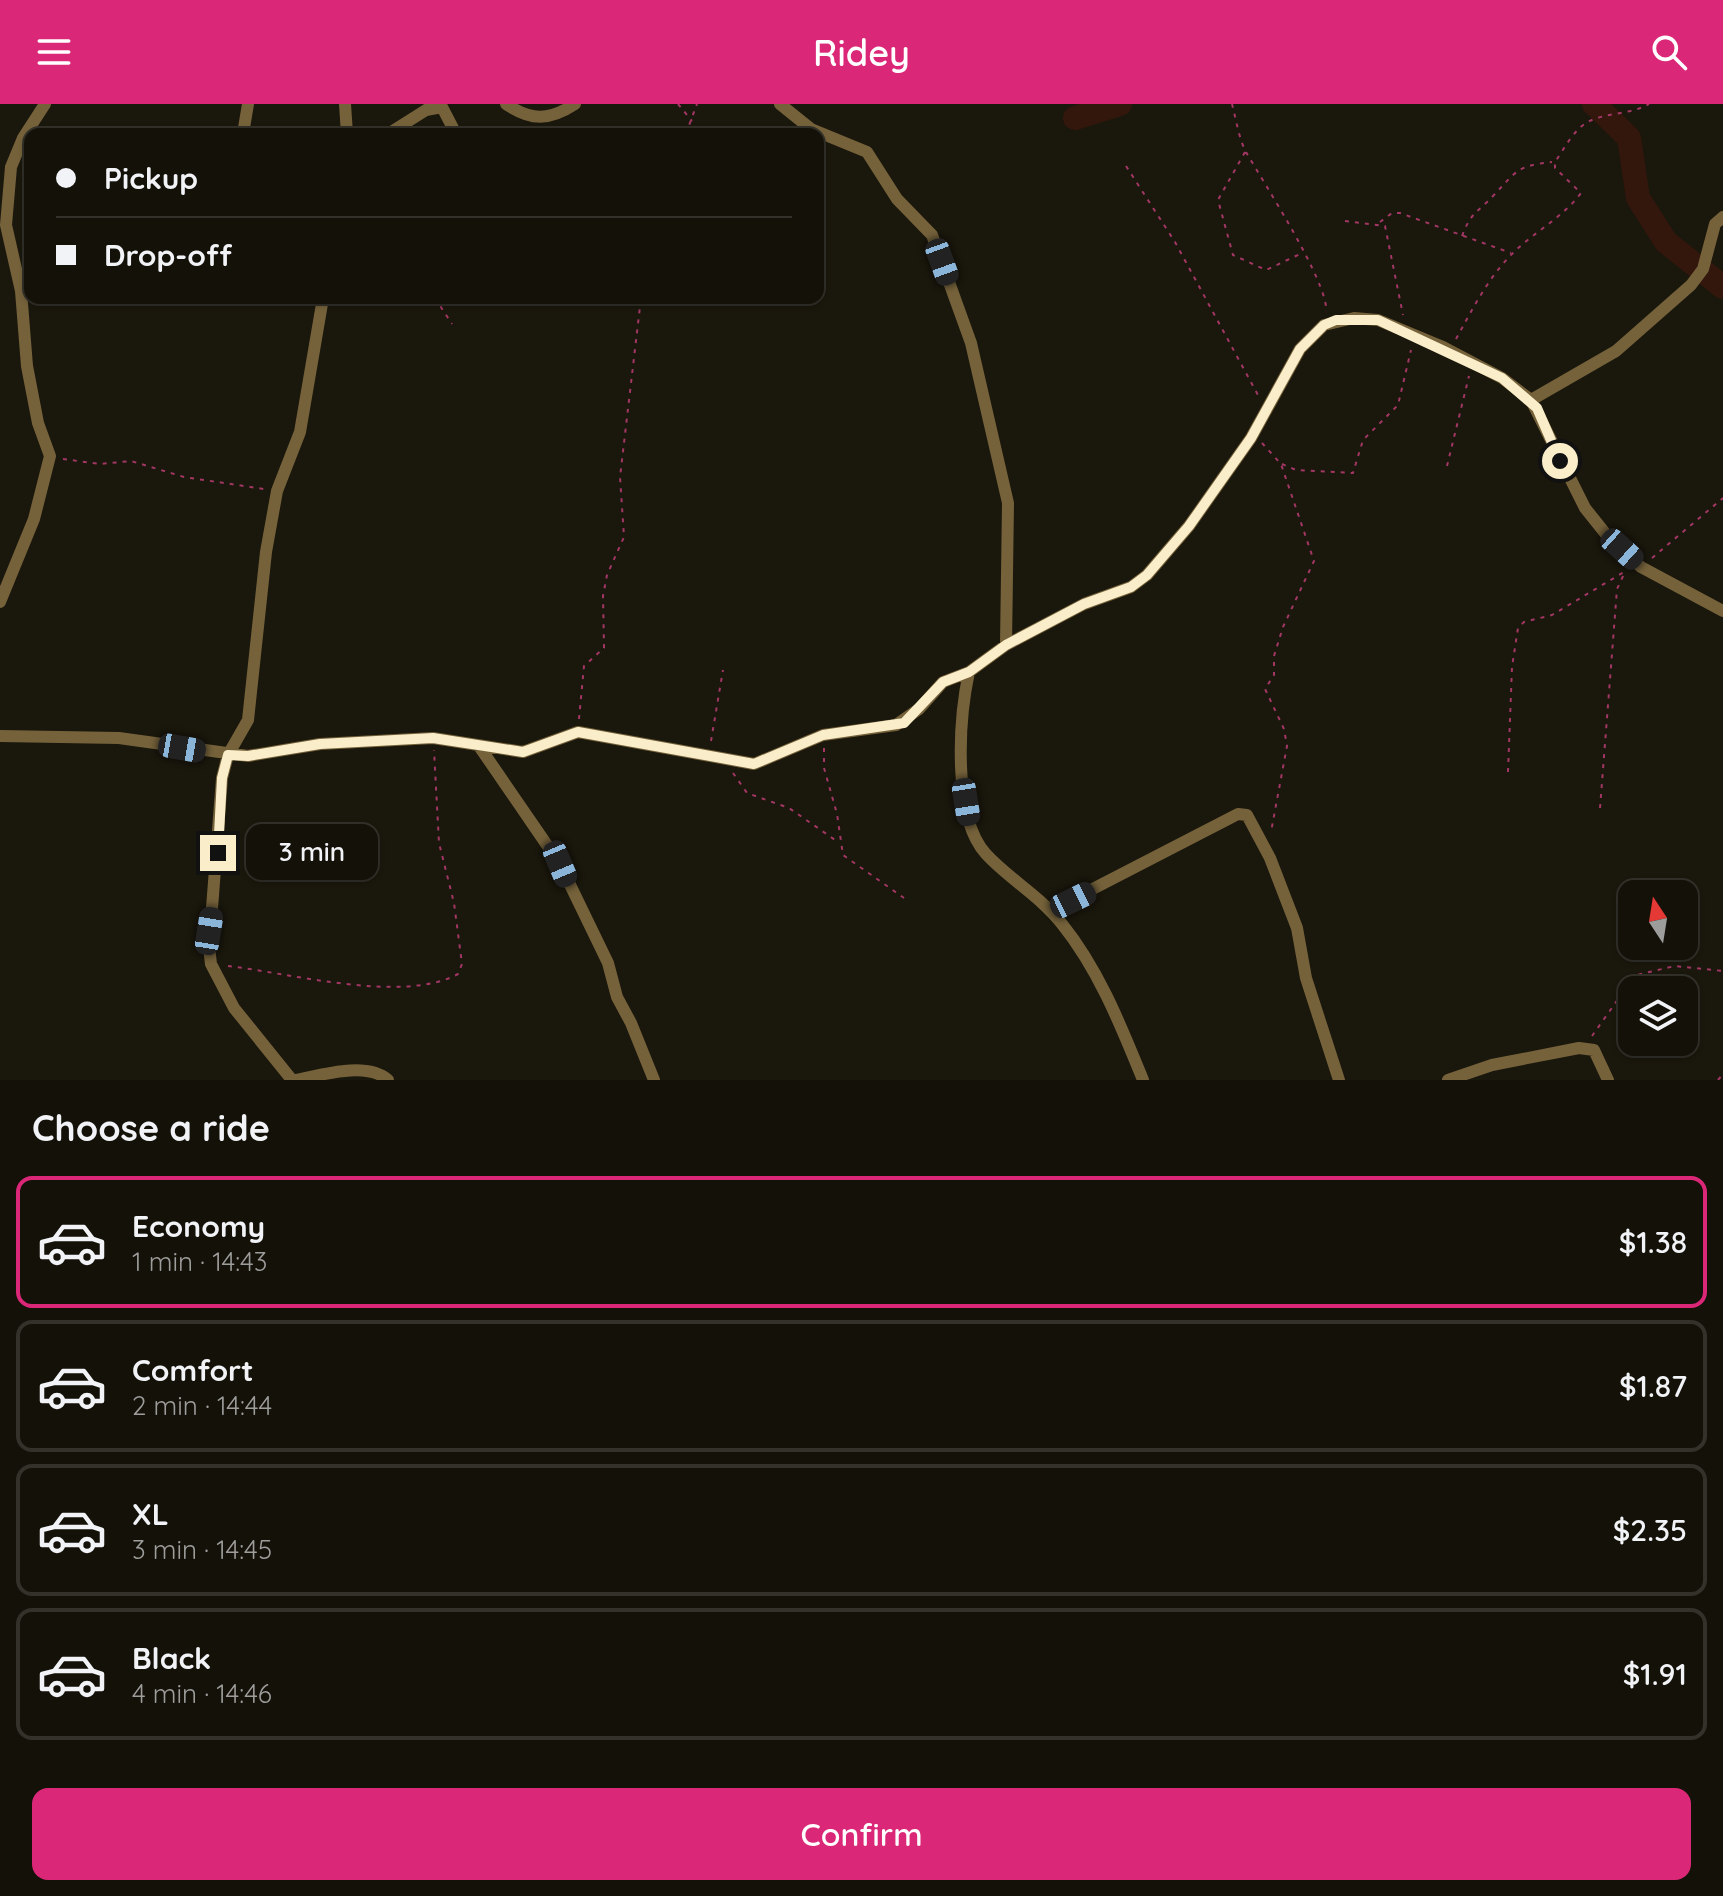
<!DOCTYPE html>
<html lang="en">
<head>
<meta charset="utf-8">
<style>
  :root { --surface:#141109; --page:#1d1a12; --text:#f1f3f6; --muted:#9d9d9c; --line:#33312a; --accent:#db2777 }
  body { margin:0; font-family:Quicksand,sans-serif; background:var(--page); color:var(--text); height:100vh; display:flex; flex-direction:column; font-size:30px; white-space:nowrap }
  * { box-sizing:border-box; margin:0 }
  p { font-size:26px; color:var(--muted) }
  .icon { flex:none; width:44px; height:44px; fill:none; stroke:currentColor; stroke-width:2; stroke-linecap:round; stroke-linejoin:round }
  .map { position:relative; height:976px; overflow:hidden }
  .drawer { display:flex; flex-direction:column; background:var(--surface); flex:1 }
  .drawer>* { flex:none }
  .banner { position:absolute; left:24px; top:24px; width:800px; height:176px; border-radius:16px; box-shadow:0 2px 6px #0004,0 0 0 2px var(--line); display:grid; align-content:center; height:176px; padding:0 32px; background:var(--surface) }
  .needle { width:52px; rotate:348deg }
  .controls { position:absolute; left:1618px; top:776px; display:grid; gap:16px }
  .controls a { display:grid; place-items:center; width:80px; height:80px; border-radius:16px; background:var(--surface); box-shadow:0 2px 6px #0004,0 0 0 2px var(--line); font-size:40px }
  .end { position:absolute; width:36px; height:36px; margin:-18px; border:10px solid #faeeca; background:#111; box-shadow:0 0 0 4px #111 }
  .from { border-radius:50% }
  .bubble { position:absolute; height:56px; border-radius:16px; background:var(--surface); box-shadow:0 2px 6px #0004,0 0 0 2px var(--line); font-size:26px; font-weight:600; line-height:56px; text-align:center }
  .car { position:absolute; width:24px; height:48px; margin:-24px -12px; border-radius:10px; box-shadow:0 0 6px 2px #0007; background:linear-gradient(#222 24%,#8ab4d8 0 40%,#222 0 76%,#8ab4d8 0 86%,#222 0) }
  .banner b { display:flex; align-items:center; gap:28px; height:76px; font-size:30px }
  .banner b+b { border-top:2px solid var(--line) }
  .banner i { width:20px; height:20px; background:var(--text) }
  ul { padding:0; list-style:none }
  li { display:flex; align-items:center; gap:24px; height:132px; margin:0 16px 12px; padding:0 16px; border:4px solid var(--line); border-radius:16px }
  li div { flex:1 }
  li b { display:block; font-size:30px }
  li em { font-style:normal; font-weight:600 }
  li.current { border-color:var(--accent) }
  li>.icon { width:72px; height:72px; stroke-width:1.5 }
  h2 { padding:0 32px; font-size:36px; line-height:96px }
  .primary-button { display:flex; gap:16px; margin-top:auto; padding:16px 32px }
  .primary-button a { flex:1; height:92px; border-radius:16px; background:var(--accent); color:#fff; font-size:32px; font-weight:600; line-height:92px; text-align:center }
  header { display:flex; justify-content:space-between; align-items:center; height:104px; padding:0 32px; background:var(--accent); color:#fff; font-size:36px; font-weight:600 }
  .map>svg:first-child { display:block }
</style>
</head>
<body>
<header><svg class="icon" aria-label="menu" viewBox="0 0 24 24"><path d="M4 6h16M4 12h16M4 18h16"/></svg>Ridey<svg class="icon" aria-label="search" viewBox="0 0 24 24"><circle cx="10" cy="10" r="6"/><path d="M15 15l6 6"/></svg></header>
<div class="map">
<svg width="1723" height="976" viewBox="0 0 1723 976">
  <rect width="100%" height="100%" fill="#1a170c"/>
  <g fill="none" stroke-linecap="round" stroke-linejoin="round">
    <path stroke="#33170c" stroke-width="24" d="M 1594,0 L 1629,34 L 1638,94 L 1666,138 L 1723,183
      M 1075,14 L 1120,0"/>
    <path stroke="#a23764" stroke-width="2" stroke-dasharray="4 6" stroke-linecap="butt" d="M 678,0 L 692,17
      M 1232,0 C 1236,15 1239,35 1246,48 C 1262,76 1330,181 1326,208
      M 690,30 L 688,24 L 697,0
      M 1245,48 L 1218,96 L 1233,151 L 1266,166 L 1300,150
      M 1126,62 L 1175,138 L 1259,293
      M 1345,117 L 1385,122 L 1403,211
      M 1380,118 L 1392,109 L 1400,109 L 1511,149
      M 1462,132 C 1471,108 1477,109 1493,92 C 1517,67 1516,62 1552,58
      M 435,194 L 452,220
      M 1456,235 C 1473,204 1489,172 1515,147 C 1536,127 1563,113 1581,89 L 1555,64 L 1555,58 C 1564,45 1574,25 1588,18 C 1606,8 1630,11 1649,0
      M 1262,339 L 1281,360 L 1314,457 L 1283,523 L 1274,552 L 1274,571 L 1265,585 L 1284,625 L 1287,642 L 1271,728
      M 63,355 L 100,360 L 131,357 L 184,373 L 264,385
      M 1282,360 L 1296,366 L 1353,369 L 1363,336 L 1398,301 L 1411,246
      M 1447,362 L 1469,272
      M 1652,454 L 1723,394
      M 579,615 L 584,562 L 604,544 L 603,492 L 607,471 L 624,433 L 620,373 L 641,194
      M 711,637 L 723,566
      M 824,644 L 824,664 L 837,710 L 843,751 L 904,794
      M 1508,668 L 1512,563 L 1518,524 L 1524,518 L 1552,511 L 1624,468
      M 733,669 L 747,689 L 789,704 L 838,738
      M 1600,704 L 1617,485 L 1625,468
      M 228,862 C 289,869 403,900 458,870 L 462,860 L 454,799 L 439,739 L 434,646
      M 1592,932 L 1621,891 L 1628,873 L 1675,862 L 1723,867
      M 1718,976 L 1723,970"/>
    <path stroke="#75623b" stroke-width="12" d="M 345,0 L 347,30
      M 506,0 C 531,17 549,17 575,0
      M 780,0 L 811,25 L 867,48 L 897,95 L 932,131 L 971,239 L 1008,399 L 1006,541
      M 243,30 L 248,0
      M 388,30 L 426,6 L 442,3 L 456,30
      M 1531,296 L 1616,247 L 1691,181 L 1703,165 L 1715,120 L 1723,113
      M 0,498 L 34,415 L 50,352 L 38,319 L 27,262 L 21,187 L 6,121 L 11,63 L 23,34 L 45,0
      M 969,568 C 959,614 952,713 986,750 C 1009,775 1040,792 1062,820 C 1099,866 1121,922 1143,976
      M 0,632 L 119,634 L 248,652 L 320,640 L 433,634 L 523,648 L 578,628 L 754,660 L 823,631 L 896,621 L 919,605 L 943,578 L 969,568 L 1006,541 L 1084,500 L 1131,483 L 1147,471 L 1189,422 L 1251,334 L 1300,245 L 1324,221 L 1354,214 L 1378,216 L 1443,243 L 1502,274 L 1531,296 L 1585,404 L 1609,434 L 1641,463 L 1723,507
      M 479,642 L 560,760 L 608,859 L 617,893 L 631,919 L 654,976
      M 1050,807 L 1238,710 L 1247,711 L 1270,754 L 1297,824 L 1306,874 L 1339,976
      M 292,976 L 234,904 L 211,860 L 209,843 L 222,674 L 228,651 L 248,616 L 266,448 L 277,387 L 300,328 L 323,194
      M 296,976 C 321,971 367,957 388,976
      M 1448,976 L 1492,961 L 1579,944 L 1594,946 L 1608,976"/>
  </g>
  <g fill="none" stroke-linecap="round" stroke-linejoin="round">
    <path stroke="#faeeca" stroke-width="10" d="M 218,749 L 222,674 L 228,651 L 248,652 L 320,640 L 433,634 L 523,648 L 578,628 L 754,660 L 823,631 L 904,619 L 943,578 L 969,568 L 1006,541 L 1084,500 L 1131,483 L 1147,471 L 1189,422 L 1251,334 L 1300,245 L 1324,221 L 1336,216 L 1378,216 L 1502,274 L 1537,304 L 1560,357"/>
  </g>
</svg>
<div class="controls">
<a><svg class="needle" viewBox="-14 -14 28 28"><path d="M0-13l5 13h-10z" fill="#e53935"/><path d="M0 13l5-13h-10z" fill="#9d9d9c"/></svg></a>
<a><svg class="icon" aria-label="layers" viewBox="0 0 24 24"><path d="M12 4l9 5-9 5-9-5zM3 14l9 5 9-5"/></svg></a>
</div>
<i class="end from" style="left:1560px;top:357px"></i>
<i class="end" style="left:218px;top:749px"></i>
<div class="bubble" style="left:246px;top:720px;width:132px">3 min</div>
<i class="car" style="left:942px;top:158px;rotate:160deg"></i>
<i class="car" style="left:1622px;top:445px;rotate:132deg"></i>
<i class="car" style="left:182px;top:644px;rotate:100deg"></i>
<i class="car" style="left:966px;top:698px;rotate:171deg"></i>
<i class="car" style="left:560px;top:760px;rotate:157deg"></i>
<i class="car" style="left:1073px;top:796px;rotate:64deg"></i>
<i class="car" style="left:209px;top:827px;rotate:9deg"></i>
<div class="banner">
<b><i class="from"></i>Pickup</b>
<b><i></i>Drop-off</b>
</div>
</div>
<section class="drawer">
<h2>Choose a ride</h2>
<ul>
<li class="current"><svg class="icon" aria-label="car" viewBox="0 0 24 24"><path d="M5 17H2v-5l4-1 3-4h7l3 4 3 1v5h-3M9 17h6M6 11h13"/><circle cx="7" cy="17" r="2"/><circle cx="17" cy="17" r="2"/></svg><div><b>Economy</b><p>1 min · 14:43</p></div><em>$1.38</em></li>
<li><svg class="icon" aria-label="car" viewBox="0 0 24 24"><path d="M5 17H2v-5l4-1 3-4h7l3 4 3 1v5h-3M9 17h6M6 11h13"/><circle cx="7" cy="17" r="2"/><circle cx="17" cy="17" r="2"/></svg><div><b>Comfort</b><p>2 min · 14:44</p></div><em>$1.87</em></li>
<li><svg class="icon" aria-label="car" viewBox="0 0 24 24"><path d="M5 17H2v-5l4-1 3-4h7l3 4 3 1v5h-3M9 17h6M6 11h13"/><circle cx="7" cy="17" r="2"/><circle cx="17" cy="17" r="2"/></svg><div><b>XL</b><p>3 min · 14:45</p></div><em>$2.35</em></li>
<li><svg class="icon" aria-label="car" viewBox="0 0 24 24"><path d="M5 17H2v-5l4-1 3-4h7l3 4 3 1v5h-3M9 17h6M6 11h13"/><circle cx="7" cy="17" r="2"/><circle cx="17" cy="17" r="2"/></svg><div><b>Black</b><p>4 min · 14:46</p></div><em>$1.91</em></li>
</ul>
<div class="primary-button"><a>Confirm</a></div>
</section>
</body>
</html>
